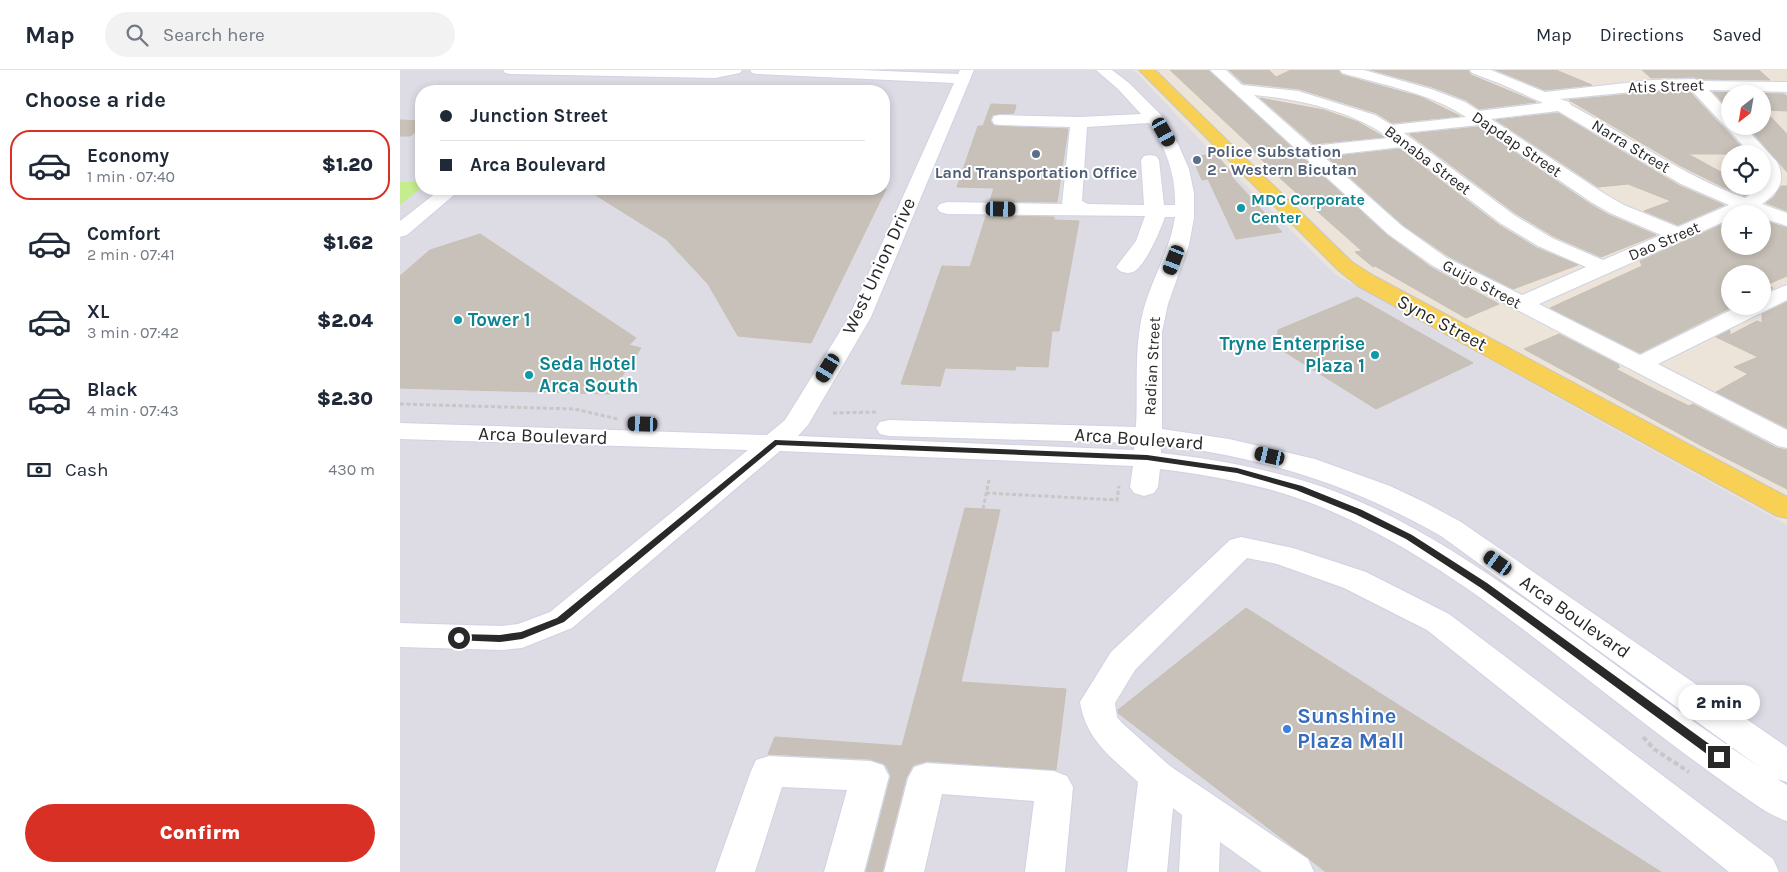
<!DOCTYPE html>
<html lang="en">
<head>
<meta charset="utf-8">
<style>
  :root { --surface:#fff; --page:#f2f2f3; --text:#1f2937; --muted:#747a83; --line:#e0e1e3; --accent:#d93025 }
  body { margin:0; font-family:Karla,sans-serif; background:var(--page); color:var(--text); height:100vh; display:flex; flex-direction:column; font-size:19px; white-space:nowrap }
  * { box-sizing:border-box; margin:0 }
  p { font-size:16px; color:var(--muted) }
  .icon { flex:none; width:28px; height:28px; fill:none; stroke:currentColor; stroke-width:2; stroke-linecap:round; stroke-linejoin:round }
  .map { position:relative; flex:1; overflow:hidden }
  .details { display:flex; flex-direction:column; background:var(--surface); width:400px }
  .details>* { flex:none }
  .guide { position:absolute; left:15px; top:15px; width:475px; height:110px; border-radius:20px; box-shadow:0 2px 8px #0003; display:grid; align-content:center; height:110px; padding:0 25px; background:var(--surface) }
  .needle { width:32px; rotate:211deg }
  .controls { position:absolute; left:1321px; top:15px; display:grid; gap:10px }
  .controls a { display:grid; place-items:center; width:50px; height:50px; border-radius:50%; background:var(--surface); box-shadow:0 2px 8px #0003; font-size:25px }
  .end { position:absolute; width:22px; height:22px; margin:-11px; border:6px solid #292929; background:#fff; box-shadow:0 0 0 2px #fff }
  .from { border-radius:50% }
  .bubble { position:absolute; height:35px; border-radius:18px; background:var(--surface); box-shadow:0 2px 8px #0003; font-size:16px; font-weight:800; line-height:35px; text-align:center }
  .car { position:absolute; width:15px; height:30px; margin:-15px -8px; border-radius:6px; box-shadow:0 0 4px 1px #0007; background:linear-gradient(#222 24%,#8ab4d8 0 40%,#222 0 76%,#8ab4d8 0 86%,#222 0) }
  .guide b { display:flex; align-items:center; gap:18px; height:48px; font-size:19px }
  .guide b+b { border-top:1px solid var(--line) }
  .guide i { width:12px; height:12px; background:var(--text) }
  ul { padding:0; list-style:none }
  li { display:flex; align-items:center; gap:15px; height:70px; margin:0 10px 8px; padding:0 15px; border:2px solid transparent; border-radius:20px }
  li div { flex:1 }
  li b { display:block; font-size:19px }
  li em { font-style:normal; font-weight:800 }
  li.on { border-color:var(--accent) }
  li>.icon { width:45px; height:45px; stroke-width:1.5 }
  h2 { padding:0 25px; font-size:22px; line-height:60px }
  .pay { display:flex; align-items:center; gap:12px; height:55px; padding:0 25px; font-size:19px }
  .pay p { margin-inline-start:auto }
  .action { display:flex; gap:10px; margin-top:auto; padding:10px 25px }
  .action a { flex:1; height:58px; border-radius:30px; background:var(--accent); color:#fff; font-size:20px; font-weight:800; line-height:58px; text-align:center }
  header { display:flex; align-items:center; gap:30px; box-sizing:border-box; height:70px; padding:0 25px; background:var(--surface); border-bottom:1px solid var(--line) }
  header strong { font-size:24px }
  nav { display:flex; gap:28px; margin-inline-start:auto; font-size:18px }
  .search { width:350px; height:45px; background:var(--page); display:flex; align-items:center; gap:12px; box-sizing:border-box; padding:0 18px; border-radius:28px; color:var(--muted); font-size:19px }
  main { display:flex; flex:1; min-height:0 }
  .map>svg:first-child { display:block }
</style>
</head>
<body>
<header>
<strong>Map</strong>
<div class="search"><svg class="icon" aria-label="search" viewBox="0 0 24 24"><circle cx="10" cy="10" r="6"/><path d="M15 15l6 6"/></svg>Search here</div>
<nav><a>Map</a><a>Directions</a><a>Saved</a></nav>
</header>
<main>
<section class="details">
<h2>Choose a ride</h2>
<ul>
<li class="on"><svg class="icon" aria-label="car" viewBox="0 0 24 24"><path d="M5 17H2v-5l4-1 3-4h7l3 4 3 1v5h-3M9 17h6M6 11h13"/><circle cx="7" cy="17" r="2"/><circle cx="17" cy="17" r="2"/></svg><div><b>Economy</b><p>1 min · 07:40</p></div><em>$1.20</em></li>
<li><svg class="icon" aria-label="car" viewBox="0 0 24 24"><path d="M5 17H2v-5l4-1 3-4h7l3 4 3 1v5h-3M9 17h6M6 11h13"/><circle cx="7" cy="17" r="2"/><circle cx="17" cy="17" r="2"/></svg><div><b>Comfort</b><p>2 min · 07:41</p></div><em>$1.62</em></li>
<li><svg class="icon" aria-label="car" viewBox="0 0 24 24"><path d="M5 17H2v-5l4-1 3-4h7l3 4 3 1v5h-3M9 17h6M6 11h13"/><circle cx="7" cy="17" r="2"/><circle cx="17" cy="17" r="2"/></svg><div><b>XL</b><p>3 min · 07:42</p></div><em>$2.04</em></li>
<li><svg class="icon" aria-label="car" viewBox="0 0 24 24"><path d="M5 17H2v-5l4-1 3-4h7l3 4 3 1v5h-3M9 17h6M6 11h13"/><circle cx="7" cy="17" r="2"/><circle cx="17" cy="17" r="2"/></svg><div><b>Black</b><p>4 min · 07:43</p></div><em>$2.30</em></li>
</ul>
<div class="pay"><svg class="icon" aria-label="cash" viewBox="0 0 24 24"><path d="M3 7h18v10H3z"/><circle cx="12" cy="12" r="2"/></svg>Cash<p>430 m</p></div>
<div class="action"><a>Confirm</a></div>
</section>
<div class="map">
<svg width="1387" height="802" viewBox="0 0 1387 802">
  <rect width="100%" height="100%" fill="#ece4d9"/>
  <path fill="#dddbe4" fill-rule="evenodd" d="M 0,0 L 732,0 L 738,4 L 803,73 L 936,205 L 1387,455 L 1387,802 L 0,802 ZM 21,21 L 484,21 L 484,119 L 21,119 Z"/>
  <path fill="#c5ed8e" d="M 0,112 L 21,112 L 21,118 L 0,135 Z"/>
  <path fill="#c7c1b9" stroke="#c7c0b3" d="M 770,0 L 808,0 L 987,165 L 1032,198 L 1099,234 L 1066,248 L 975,196 L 973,197 L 955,182 L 962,181 L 882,110 L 850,78 L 852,77 Z
    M 829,0 L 869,0 L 876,7 L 891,0 L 938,0 L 942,5 L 1021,27 L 1060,46 L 992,53 L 976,43 L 899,19 L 843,13 Z
    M 971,0 L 1068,0 L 1071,5 L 1136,32 L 1079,39 L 1066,30 L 1032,17 Z
    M 1096,0 L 1156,0 L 1192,15 L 1145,20 Z
    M 1242,0 L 1359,0 L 1370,10 L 1300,9 L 1294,7 L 1251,8 Z
    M 1252,22 L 1290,22 L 1348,84 L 1288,84 L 1330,107 L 1330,116 L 1358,116 L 1345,126 L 1323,117 L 1279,95 L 1169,30 Z
    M 1313,22 L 1384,24 L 1387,26 L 1387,41 L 1364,40 L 1387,64 L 1387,102 L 1347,56 L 1362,56 L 1362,24 L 1330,24 L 1330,40 Z
    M 860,28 L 924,40 L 958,52 L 984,67 L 913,74 Z
    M 591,34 L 616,35 L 614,43 L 592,45 L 590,51 L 594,56 L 668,59 L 657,132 L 590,131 L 594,118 L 557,117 L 578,56 L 583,56 Z
    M 1158,43 L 1280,116 L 1324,135 L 1278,155 L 1244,141 L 1271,131 L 1228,114 L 1198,117 L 1096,50 Z
    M 0,50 L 21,51 L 21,58 L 10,66 L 0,66 Z
    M 1078,57 L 1190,134 L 1209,145 L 1256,165 L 1201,187 L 1153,166 L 1115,143 L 1009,64 Z
    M 1000,79 L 1099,155 L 1137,178 L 1178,195 L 1113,219 L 1048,186 L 1003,155 L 927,87 Z
    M 816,84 L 834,106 L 831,106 L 882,162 L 836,169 L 808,109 L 802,110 L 792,87 Z
    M 1381,116 L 1387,116 L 1387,141 L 1366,133 L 1374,127 Z
    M 186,119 L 486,119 L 411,273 L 338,266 L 308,214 L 266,169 Z
    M 586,146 L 654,147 L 654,150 L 679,151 L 659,261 L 652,261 L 648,297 L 616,296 L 615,300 L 545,298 L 540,316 L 501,314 L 542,196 L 570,197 Z
    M 1362,150 L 1387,158 L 1387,206 L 1366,215 L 1373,218 L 1362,223 L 1362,204 L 1330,204 L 1330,238 L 1240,283 L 1150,238 L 1242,196 L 1240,191 L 1330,151 L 1330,176 L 1362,176 Z
    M 80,164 L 236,268 L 229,275 L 241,278 L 210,324 L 0,318 L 0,206 L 30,180 Z
    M 957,227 L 1073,293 L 976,339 L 877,277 L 878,260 Z
    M 1387,232 L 1387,358 L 1316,322 L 1348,304 L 1334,297 L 1358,287 L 1316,267 L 1330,260 L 1330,265 L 1357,251 L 1362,253 L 1362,244 Z
    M 1159,264 L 1219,295 L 1217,296 L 1220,297 L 1216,299 L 1252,318 L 1289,336 L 1293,334 L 1377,378 L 1387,380 L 1387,419 L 1302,376 L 1124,279 Z
    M 565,438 L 600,440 L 561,612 L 666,619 L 656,700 L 527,691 L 513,695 L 506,708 L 482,802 L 466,802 L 491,706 L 486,695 L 470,689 L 368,684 L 375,667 L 502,676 Z
    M 846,538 L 1063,676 L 1261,802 L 926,802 L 718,643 L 718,640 Z"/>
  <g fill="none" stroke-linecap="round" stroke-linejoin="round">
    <g stroke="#cfd3e3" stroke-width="2">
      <path id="minor" d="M 103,0 L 342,0 L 340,3 L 315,8 L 110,4 L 105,3 Z
        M 350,0 L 461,0 L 558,4 L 560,0 L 574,0 L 471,247 L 408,355 L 398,366 L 734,380 L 735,373 L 489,366 L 480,364 L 476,358 L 480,352 L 489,350 L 736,357 C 738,320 734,282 742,246 C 750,211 770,182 775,147 L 765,147 C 760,161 747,192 735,201 C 730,204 724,203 720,201 L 716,197 L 736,171 L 745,146 L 547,144 L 540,142 L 537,138 L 540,134 L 547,132 L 662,134 L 670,57 L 600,55 L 594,54 L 592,50 L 594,46 L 600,45 L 679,47 L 741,44 L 718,19 L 696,0 L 712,0 L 729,13 L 761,45 L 779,76 L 789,99 L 794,123 L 794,148 L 789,175 L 768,234 L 762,262 L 762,359 L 829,369 L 915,389 L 990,416 L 1026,433 L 1061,452 L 1387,677 L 1387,712 L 1377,709 L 1387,715 L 1387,751 C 1366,744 1348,729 1329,716 C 1297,693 1266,670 1235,646 C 1130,566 1026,474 900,429 C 855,413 807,405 760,399 L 758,417 L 754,423 L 744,426 L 734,423 L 730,417 L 733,396 L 380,381 L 172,558 L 122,578 L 101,580 L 0,577 L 0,553 L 101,556 L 118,554 L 150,542 L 348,380 L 0,369 L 0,353 L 367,365 L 385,350 L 449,247 L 554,13 L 357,4 L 352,3 ZM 749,53 C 766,77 776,106 775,135 L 764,135 L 759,90 L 756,86 L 750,85 L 744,86 L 741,90 L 744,135 L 688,134 L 682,131 L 687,57 ZM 761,375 C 864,387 951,415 1041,466 L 1358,696 C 1290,651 1225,601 1158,553 C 1084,500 1007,446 920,416 C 868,399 815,389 761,383 Z
        M 810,0 L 826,0 L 842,15 L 898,21 L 975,45 L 992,55 L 1066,47 C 1030,23 983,15 942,3 L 940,0 L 964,0 L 1031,19 L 1065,32 L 1079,41 L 1143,33 L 1101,14 L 1072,3 L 1070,0 L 1091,0 L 1145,22 L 1252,10 L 1294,9 L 1300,11 L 1387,12 L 1387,22 L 1309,20 L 1330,43 L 1330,56 L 1344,56 L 1377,92 C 1387,111 1378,123 1362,134 L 1387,143 L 1387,156 L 1362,148 L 1362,144 L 1347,142 L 1330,144 L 1330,149 L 1139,234 L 1240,285 L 1339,236 L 1362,236 L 1362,225 L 1387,215 L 1387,230 L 1258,294 L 1387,360 L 1387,378 L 1378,376 L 1033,196 L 988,164 ZM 1252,20 L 1291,20 L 1351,84 L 1362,84 L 1364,105 L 1362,116 L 1345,128 C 1283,106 1229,66 1171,35 L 1169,32 L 1160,29 ZM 854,25 C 898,29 953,41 989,68 L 912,76 ZM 1158,41 L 1281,114 L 1329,135 L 1278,157 L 1224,135 L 1205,124 L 1091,49 ZM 1078,55 L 1191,132 L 1210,143 L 1261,165 L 1203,190 L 1152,168 L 1114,145 L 1004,63 ZM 1001,77 L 1100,153 L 1138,176 L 1186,197 L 1122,225 L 1047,188 L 1002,156 L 923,86 Z
        M 41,119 L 61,119 L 7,165 L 0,167 L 0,151 Z
        M 841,467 L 893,478 L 966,502 L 1049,544 L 1373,789 L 1379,802 L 1329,802 L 1027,560 L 944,518 L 877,494 L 847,488 L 735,600 L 715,633 L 717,647 L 721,652 L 770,696 L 908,789 L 914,802 L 862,802 L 820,772 L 819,802 L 779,802 L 782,745 L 773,738 L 767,802 L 727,802 L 738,712 C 711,687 686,670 680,632 L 711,582 L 830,470 Z
        M 369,686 L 470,691 L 483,695 L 489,706 L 464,802 L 424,802 L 447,720 L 382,717 L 355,802 L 315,802 L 351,701 L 356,690 Z
        M 527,693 L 654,701 L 667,706 L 673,717 L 665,802 L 625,802 L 634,731 L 542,724 L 524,802 L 484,802 L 508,708 L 514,697 Z"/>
    </g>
    <g stroke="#c7c7c7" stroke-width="2">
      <path id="major" d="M 739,0 L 755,0 L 952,192 L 974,206 L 1387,427 L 1387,448 L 1377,446 L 958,216 L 938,200 Z"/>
    </g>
    <path stroke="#c7c7c7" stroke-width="3" stroke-dasharray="4 2.5" stroke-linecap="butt" d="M 0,334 L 175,339 L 218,349
      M 433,343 L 478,342
      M 586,423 L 717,430 L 719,416
      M 583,439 L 589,410"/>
    <path stroke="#c7c7c7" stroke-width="4" stroke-dasharray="5 3" stroke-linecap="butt" d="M 1243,667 L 1254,679 L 1289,702"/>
    <use href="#minor" fill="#fff" fill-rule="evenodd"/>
    <use href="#major" fill="#f7d054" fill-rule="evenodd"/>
  </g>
  <path fill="#292929" d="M 375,370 L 747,385 L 837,398 L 902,416 L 962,440 L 1012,465 L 1087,513 L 1323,684 L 1324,687 L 1319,692 L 1315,690 L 1081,518 L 1006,469 L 955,444 L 896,420 L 837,403 L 747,390 L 377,375 L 164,552 L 122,569 L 100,572 L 55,570 L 55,565 L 59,564 L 100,565 L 121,562 L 157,548 Z"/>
  <g fill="#5c6f8a" stroke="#fff" stroke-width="2">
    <circle cx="636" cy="84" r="5"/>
    <circle cx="797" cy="90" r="5"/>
  </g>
  <g fill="#0f9aa8" stroke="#fff" stroke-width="2">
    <circle cx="841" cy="138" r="5"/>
    <circle cx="58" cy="250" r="5"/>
    <circle cx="975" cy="285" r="5"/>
    <circle cx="129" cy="305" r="5"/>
  </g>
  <circle fill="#3f7fe0" stroke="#fff" stroke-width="2" cx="887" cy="659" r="5"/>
  <g text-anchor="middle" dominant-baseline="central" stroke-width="4" stroke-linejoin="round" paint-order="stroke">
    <g font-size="16" fill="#292929" stroke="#fff">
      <text transform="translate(1266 16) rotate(-2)">Atis Street</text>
      <text transform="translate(1117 74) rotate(34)">Dapdap Street</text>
      <text transform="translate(1231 76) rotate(31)">Narra Street</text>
      <text transform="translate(1028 90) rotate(37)">Banaba Street</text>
      <text transform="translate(1264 171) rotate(-23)">Dao Street</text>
      <text transform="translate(1082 214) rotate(28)">Guijo Street</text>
      <text transform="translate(752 296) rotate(-87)">Radian Street</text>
    </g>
    <g font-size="16" font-weight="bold" fill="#4e5e75" stroke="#fff" text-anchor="start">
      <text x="807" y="81">Police Substation<tspan x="807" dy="18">2 - Western Bicutan</tspan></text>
      <text x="636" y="102" text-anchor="middle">Land Transportation Office</text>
    </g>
    <g font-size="16" font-weight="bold" fill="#0d838f" stroke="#fff" text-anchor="start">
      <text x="851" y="129">MDC Corporate<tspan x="851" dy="18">Center</tspan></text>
    </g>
    <g font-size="19" fill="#292929" stroke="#fff">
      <text transform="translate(479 196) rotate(-65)">West Union Drive</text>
      <text transform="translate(1042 253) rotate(28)">Sync Street</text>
      <text transform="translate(143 366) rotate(2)">Arca Boulevard</text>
      <text transform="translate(739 369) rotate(4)">Arca Boulevard</text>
      <text transform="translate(1175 547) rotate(35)">Arca Boulevard</text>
    </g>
    <g font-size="19" font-weight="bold" fill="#0d838f" stroke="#fff" text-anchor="start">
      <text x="68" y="250">Tower 1</text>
      <text x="965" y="274" text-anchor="end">Tryne Enterprise<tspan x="965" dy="22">Plaza 1</tspan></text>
      <text x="139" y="294">Seda Hotel<tspan x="139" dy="22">Arca South</tspan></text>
    </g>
    <g font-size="22" font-weight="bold" fill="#366cbe" stroke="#fff" text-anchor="start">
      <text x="897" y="646">Sunshine<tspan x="897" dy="25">Plaza Mall</tspan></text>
    </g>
  </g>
</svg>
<div class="controls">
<a><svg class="needle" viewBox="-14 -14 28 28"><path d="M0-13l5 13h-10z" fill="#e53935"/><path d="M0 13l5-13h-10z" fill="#747a83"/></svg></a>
<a><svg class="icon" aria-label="locate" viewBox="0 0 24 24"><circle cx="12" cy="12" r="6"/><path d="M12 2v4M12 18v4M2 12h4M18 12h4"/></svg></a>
<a>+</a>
<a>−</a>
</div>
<i class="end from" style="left:59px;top:568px"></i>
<i class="end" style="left:1319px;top:687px"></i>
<div class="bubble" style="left:1278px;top:615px;width:82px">2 min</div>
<i class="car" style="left:764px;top:62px;rotate:151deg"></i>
<i class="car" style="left:601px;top:139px;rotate:91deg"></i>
<i class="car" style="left:774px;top:190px;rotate:201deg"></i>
<i class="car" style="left:428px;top:298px;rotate:211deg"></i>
<i class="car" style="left:243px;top:354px;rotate:272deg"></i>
<i class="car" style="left:870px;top:386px;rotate:283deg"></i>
<i class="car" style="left:1098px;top:493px;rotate:305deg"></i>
<div class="guide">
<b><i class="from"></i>Junction Street</b>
<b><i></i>Arca Boulevard</b>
</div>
</div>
</main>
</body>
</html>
